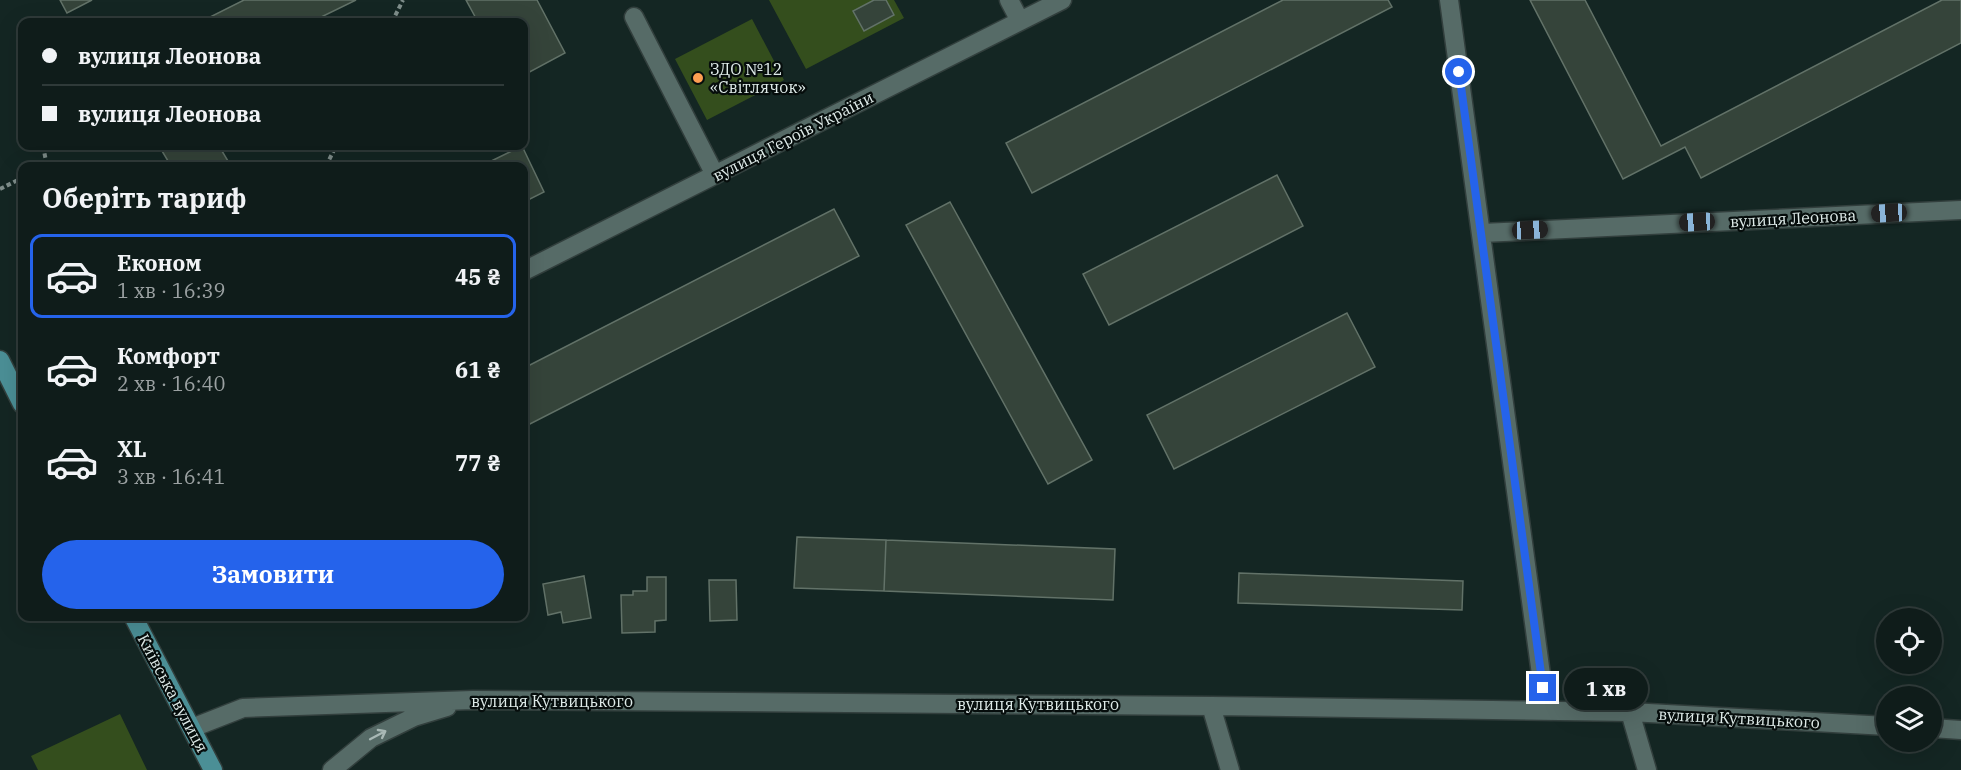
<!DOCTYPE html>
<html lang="uk">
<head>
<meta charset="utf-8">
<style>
  :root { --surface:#0f1c1a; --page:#1d2927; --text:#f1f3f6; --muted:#9ba1a2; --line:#2f3a39; --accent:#2563eb }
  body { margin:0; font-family:"IBM Plex Serif",serif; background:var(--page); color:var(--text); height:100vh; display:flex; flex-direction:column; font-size:22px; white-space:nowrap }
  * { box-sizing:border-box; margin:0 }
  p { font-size:20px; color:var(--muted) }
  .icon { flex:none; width:33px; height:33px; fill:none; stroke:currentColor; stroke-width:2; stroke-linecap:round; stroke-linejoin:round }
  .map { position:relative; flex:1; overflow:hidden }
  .sheet { position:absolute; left:18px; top:162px; width:510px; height:459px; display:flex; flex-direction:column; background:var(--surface); border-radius:12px; box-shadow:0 6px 24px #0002,0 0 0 2px var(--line) }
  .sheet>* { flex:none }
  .hud { position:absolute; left:18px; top:18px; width:510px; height:132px; border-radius:12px; box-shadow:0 6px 24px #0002,0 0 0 2px var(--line); display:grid; align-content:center; height:132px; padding:0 24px; background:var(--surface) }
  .controls { position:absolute; left:1876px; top:608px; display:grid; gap:12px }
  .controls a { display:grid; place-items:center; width:66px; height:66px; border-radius:50%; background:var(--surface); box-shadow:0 6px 24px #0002,0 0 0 2px var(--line); font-size:30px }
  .end { position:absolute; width:27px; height:27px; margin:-14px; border:8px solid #2563eb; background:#fff; box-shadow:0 0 0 3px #fff }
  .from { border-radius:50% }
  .bubble { position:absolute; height:42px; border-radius:21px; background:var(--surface); box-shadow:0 6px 24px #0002,0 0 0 2px var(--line); font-size:20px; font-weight:700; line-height:42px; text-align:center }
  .car { position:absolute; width:18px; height:36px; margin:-18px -9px; border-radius:8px; box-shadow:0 0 4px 2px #0007; background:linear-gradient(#222 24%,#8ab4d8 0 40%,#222 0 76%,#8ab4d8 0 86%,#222 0) }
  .hud b { display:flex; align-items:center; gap:21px; height:57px; font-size:22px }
  .hud b+b { border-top:2px solid var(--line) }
  .hud i { width:15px; height:15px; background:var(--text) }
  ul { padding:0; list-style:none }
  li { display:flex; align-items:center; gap:18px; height:84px; margin:0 12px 9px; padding:0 12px; border:3px solid transparent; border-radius:12px }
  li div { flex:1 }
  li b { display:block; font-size:22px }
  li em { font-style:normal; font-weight:700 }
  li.active { border-color:var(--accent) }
  li>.icon { width:54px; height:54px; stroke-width:1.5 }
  h2 { padding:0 24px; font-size:27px; line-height:72px }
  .button { display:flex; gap:12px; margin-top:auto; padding:12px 24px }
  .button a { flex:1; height:69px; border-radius:36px; background:var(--accent); color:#fff; font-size:24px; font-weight:700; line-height:69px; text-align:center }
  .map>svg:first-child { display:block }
</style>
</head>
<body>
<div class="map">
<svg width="1961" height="770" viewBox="0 0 1961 770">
  <rect width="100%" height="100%" fill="#142623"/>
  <path fill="#344e1d" d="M 769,0 L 894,0 L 904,18 L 806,69 Z
    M 752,19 L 784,80 L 707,120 L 675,59 Z
    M 120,714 L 147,770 L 38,770 L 31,756 Z"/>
  <path fill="#35443a" stroke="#627268" stroke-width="1.5" d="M 60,0 L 92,0 L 67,13 Z
    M 244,0 L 356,0 L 311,22 L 213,22 L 210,17 Z
    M 466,0 L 537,0 L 565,53 L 524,75 L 524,22 L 478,22 Z
    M 874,0 L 886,0 L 894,15 L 864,31 L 853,11 Z
    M 1283,0 L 1388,0 L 1392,7 L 1032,193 L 1006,143 Z
    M 1530,0 L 1585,0 L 1661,146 L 1942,0 L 1961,0 L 1961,43 L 1701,178 L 1685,147 L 1623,179 Z
    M 159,146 L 219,146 L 231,166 L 171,166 Z
    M 522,146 L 544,192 L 524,202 L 524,166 L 481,166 Z
    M 1277,175 L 1303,226 L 1109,325 L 1083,274 Z
    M 950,202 L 1092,460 L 1048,484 L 906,225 Z
    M 834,209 L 859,256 L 524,427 L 524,368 Z
    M 1347,313 L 1375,367 L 1174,469 L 1147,415 Z
    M 797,537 L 886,540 L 884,591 L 794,588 Z
    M 886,540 L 1115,549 L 1113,600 L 884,591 Z
    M 1239,573 L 1463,581 L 1462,610 L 1238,603 Z
    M 584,576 L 591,618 L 563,623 L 561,612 L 548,615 L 543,584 Z
    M 647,577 L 666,577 L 666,620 L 655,621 L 655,632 L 622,633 L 621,595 L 633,595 L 633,591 L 647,591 Z
    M 709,580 L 736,580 L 737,620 L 710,621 Z"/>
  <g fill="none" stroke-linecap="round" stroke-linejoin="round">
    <g stroke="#323f3d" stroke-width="21">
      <path id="minor" d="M 1009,0 L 1020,21
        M 1449,0 L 1546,711
        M 634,17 L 715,175
        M 1482,233 L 1961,210
        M 524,271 L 1062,0
        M 1211,706 L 1230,770
        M 1630,712 L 1647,770
        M 192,728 L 243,708 L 473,700 L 1211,706 L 1630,712 L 1887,726
        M 1932,728 L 1961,730
        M 332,770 L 371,738 L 414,717 L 447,707"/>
    </g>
    <g stroke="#323f3d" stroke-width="21">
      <path id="major" d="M 0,360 L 22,404
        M 133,616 L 213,770"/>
    </g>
    <path stroke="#7f8e8b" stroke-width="4" stroke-dasharray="4.5 3" stroke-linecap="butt" d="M 392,22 L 403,0
      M 43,146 L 47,166
      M 326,166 L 336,146
      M 0,189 L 22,178"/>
    <use href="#minor" stroke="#566b67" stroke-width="18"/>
    <use href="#major" stroke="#4b8f96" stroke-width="18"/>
  </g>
  <defs><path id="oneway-shaft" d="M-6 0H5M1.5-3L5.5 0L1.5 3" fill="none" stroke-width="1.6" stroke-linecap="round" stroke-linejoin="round" transform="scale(1.5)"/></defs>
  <use stroke="#a8b8b5" href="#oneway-shaft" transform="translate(378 735) rotate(-28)"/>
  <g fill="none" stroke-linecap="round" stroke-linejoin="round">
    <path stroke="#2563eb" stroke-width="8" d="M 1459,72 L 1543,688"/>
  </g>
  <circle fill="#fc9e52" stroke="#060d0c" stroke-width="2" cx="698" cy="78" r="6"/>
  <g text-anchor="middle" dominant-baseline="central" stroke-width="4.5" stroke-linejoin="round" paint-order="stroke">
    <g font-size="16" fill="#dfebe9" stroke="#060d0c" text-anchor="start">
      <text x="710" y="69">ЗДО №12<tspan x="710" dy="18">«Світлячок»</tspan></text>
    </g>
    <g font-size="16" fill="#dfebe9" stroke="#060d0c">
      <text transform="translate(793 136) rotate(-27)">вулиця Героїв України</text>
      <text transform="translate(1793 218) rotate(-3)">вулиця Леонова</text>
      <text transform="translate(173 693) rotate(62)">Київська вулиця</text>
      <text x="552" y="701">вулиця Кутвицького</text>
      <text x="1038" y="704">вулиця Кутвицького</text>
      <text transform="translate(1739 718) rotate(3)">вулиця Кутвицького</text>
    </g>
  </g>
</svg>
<div class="controls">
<a><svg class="icon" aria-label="locate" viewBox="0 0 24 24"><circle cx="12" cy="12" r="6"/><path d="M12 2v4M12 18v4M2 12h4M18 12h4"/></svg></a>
<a><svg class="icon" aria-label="layers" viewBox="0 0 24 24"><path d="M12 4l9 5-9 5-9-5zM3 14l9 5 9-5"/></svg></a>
</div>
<i class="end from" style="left:1459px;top:72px"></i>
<i class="end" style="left:1543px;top:688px"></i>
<div class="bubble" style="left:1564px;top:668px;width:84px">1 хв</div>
<i class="car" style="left:1889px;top:213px;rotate:267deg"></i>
<i class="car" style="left:1697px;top:222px;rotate:267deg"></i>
<i class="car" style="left:1530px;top:230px;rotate:87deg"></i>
<div class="hud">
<b><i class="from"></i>вулиця Леонова</b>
<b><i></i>вулиця Леонова</b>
</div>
<section class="sheet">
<h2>Оберіть тариф</h2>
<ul>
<li class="active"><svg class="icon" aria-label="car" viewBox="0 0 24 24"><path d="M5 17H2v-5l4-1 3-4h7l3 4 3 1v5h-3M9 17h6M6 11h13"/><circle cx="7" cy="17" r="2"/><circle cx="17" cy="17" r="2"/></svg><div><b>Економ</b><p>1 хв · 16:39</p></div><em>45 ₴</em></li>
<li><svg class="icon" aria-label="car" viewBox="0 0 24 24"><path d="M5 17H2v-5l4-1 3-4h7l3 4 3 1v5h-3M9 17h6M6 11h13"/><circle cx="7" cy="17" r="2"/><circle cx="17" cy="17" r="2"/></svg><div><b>Комфорт</b><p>2 хв · 16:40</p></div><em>61 ₴</em></li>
<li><svg class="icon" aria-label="car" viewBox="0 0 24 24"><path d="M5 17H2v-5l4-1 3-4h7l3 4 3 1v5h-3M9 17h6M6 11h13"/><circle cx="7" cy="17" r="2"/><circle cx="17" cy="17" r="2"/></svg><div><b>XL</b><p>3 хв · 16:41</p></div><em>77 ₴</em></li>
</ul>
<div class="button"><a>Замовити</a></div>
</section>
</div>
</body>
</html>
